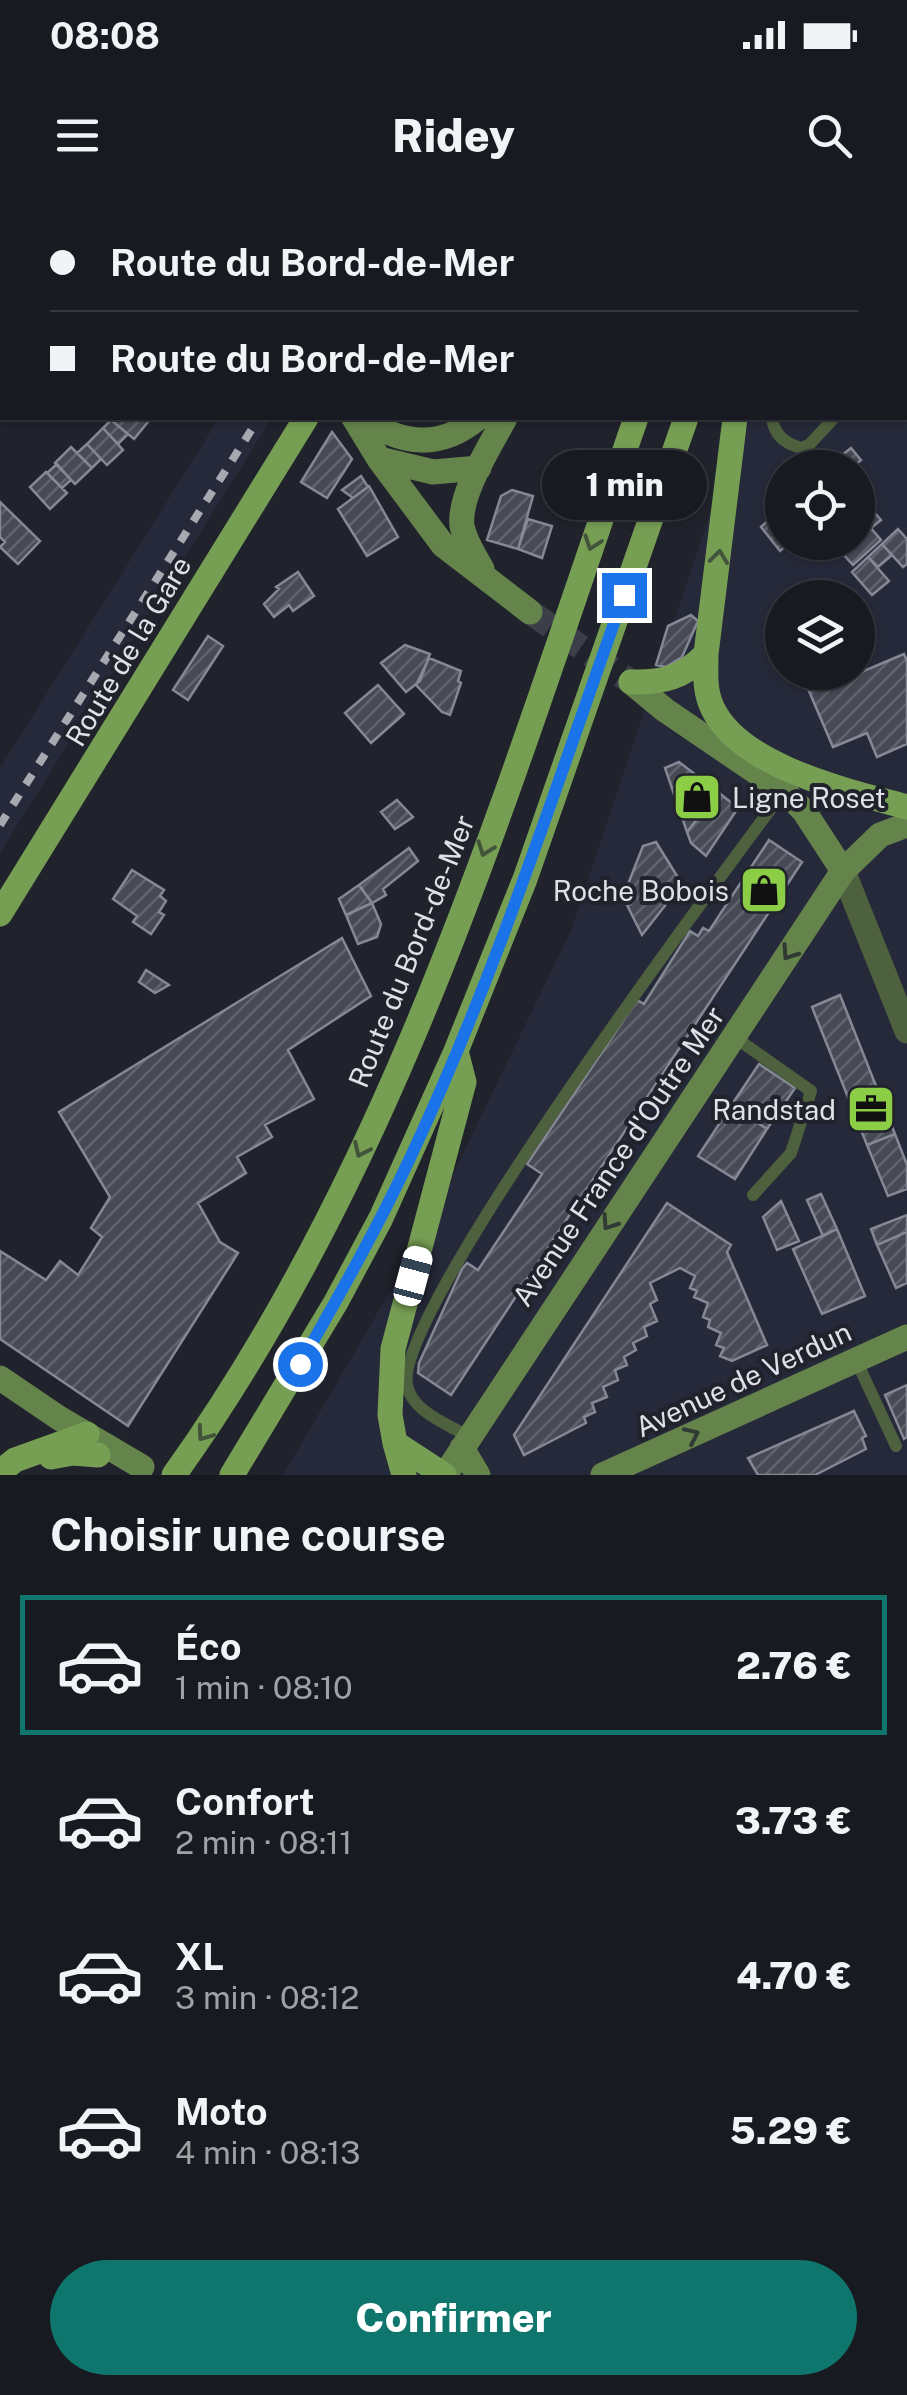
<!DOCTYPE html>
<html lang="fr">
<head>
<meta charset="utf-8">
<style>
  :root { --surface:#181a21; --page:#21232a; --text:#f1f3f6; --muted:#9fa1a5; --line:#36383f; --accent:#0f766e }
  body { margin:0; font-family:"Public Sans",sans-serif; background:var(--page); color:var(--text); height:100vh; display:flex; flex-direction:column; font-size:38px; white-space:nowrap }
  * { box-sizing:border-box; margin:0 }
  p { font-size:32px; color:var(--muted) }
  .icon { flex:none; width:55px; height:55px; fill:none; stroke:currentColor; stroke-width:2; stroke-linecap:round; stroke-linejoin:round }
  .map { position:relative; height:1275px; overflow:hidden }
  .details { display:flex; flex-direction:column; background:var(--surface); flex:1 }
  .details>* { flex:none }
  .top-card { position:absolute; left:0px; top:0px; width:908px; height:220px; box-shadow:0 2px 8px #0004,0 0 0 2px var(--line); display:grid; align-content:center; height:220px; padding:0 50px; background:var(--surface) }
  .controls { position:absolute; left:765px; top:250px; display:grid; gap:20px }
  .controls a { display:grid; place-items:center; width:110px; height:110px; border-radius:50%; background:var(--surface); box-shadow:0 2px 8px #0004,0 0 0 2px var(--line); font-size:50px }
  .end { position:absolute; width:45px; height:45px; margin:-22px; border:12px solid #1a73e8; background:#fff; box-shadow:0 0 0 5px #fff }
  .from { border-radius:50% }
  .bubble { position:absolute; height:70px; border-radius:35px; background:var(--surface); box-shadow:0 2px 8px #0004,0 0 0 2px var(--line); font-size:32px; font-weight:800; line-height:70px; text-align:center }
  .car { position:absolute; width:30px; height:60px; margin:-30px -15px; border-radius:12px; box-shadow:0 0 8px 2px #0007; background:linear-gradient(#fff 24%,#345 0 40%,#fff 0 76%,#345 0 86%,#fff 0) }
  .top-card b { display:flex; align-items:center; gap:35px; height:95px; font-size:38px }
  .top-card b+b { border-top:2px solid var(--line) }
  .top-card i { width:25px; height:25px; background:var(--text) }
  ul { padding:0; list-style:none }
  li { display:flex; align-items:center; gap:30px; height:140px; margin:0 20px 15px; padding:0 30px; border:5px solid transparent; border-radius:0px }
  li div { flex:1 }
  li b { display:block; font-size:38px }
  li em { font-style:normal; font-weight:800 }
  li.on { border-color:var(--accent) }
  li>.icon { width:90px; height:90px; stroke-width:1.5 }
  h2 { padding:0 50px; font-size:45px; line-height:120px }
  .cta { display:flex; gap:20px; margin-top:auto; padding:20px 50px }
  .cta a { flex:1; height:115px; border-radius:60px; background:var(--accent); color:#fff; font-size:40px; font-weight:800; line-height:115px; text-align:center }
  .status { display:flex; justify-content:space-between; align-items:center; height:70px; padding:0 50px; background:var(--surface); direction:ltr }
  .status svg { height:28px; fill:currentColor }
  header { display:flex; justify-content:space-between; align-items:center; height:130px; padding:0 50px; background:var(--surface); font-size:45px; font-weight:800 }
  .map>svg:first-child { display:block }
</style>
</head>
<body>
<div class="status"><b>08:08</b><svg viewBox="0 0 49 12"><path d="M0 12V9h3v3zM5 12V6h3v6zM10 12V3h3v9zM15 12V0h3v12zM26 1h20v11H26zM47 4h2v5h-2z"/></svg></div>
<header><svg class="icon" aria-label="menu" viewBox="0 0 24 24"><path d="M4 6h16M4 12h16M4 18h16"/></svg>Ridey<svg class="icon" aria-label="search" viewBox="0 0 24 24"><circle cx="10" cy="10" r="6"/><path d="M15 15l6 6"/></svg></header>
<div class="map">
<svg width="907" height="1275" viewBox="0 0 907 1275">
  <defs>
    <pattern id="building-hatch" width="6" height="6" patternUnits="userSpaceOnUse" patternTransform="scale(2.5)"><rect width="6" height="6" fill="#474955"/><path d="M-1 1l2-2M0 6l6-6M5 7l2-2" fill="none" stroke="#61636d"/></pattern>
  </defs>
  <rect width="100%" height="100%" fill="#20222c"/>
  <path fill="#262939" fill-rule="evenodd" d="M 814,0 L 907,0 L 907,1275 L 283,1275 L 426,1030 L 572,728 L 742,218 L 905,218 L 905,2 L 814,2 ZM 782,268 L 858,268 L 858,342 L 782,342 ZM 782,398 L 858,398 L 858,472 L 782,472 Z
    M 219,218 L 272,218 L 0,653 L 0,568 Z"/>
  <path fill="url(#building-hatch)" stroke="#858895" stroke-width="2.5" d="M 113,218 L 143,218 L 148,222 L 134,239 L 111,220 Z
    M 111,220 L 128,234 L 118,244 L 103,228 Z
    M 103,228 L 123,250 L 107,265 L 87,244 Z
    M 332,232 L 352,259 L 327,298 L 301,282 Z
    M 87,244 L 101,259 L 92,268 L 77,253 Z
    M 71,247 L 92,268 L 75,284 L 55,263 Z
    M 851,248 L 861,260 L 852,268 L 842,268 L 836,260 Z
    M 57,264 L 71,280 L 62,288 L 47,273 Z
    M 46,272 L 67,293 L 50,309 L 30,287 Z
    M 361,276 L 368,287 L 353,298 L 342,290 Z
    M 369,286 L 398,337 L 367,356 L 338,309 Z
    M 512,290 L 533,296 L 518,349 L 487,340 L 501,296 Z
    M 0,302 L 40,341 L 18,364 L 0,347 L 5,342 L 0,337 Z
    M 866,303 L 881,320 L 871,328 L 858,313 Z
    M 782,308 L 782,342 L 790,342 L 780,351 L 761,327 Z
    M 858,313 L 881,340 L 853,365 L 832,342 L 858,342 Z
    M 528,319 L 552,326 L 542,358 L 518,349 Z
    M 898,329 L 907,339 L 907,364 L 903,367 L 882,344 Z
    M 882,344 L 892,355 L 878,367 L 868,357 Z
    M 868,357 L 889,381 L 872,395 L 852,372 Z
    M 298,372 L 314,396 L 293,411 L 289,405 L 274,417 L 264,404 L 279,389 L 276,387 Z
    M 691,415 L 698,421 L 682,457 L 666,467 L 656,465 L 668,426 Z
    M 208,436 L 223,446 L 188,500 L 173,490 Z
    M 405,445 L 430,454 L 420,481 L 406,492 L 381,463 Z
    M 904,454 L 907,461 L 907,544 L 877,557 L 867,533 L 833,547 L 803,477 L 823,472 L 828,482 L 852,472 L 857,474 Z
    M 429,458 L 461,471 L 458,481 L 461,483 L 450,515 L 442,512 L 416,485 Z
    M 378,485 L 404,514 L 371,543 L 345,513 Z
    M 679,562 L 718,592 L 687,632 L 665,568 Z
    M 718,592 L 738,608 L 706,656 L 691,643 L 687,632 Z
    M 397,600 L 413,617 L 395,629 L 381,612 Z
    M 769,640 L 802,662 L 451,1195 L 418,1173 L 419,1163 L 462,1069 L 467,1063 L 478,1070 L 542,974 L 527,964 L 637,800 L 644,804 L 690,731 L 698,736 L 703,728 L 709,731 Z
    M 656,642 L 682,684 L 642,735 L 623,697 L 643,646 Z
    M 409,648 L 418,661 L 383,689 L 386,695 L 372,703 L 359,685 Z
    M 132,670 L 164,690 L 160,696 L 166,701 L 159,712 L 164,715 L 151,734 L 133,722 L 137,716 L 113,699 Z
    M 359,685 L 372,703 L 346,715 L 339,699 Z
    M 372,703 L 381,724 L 377,737 L 358,744 L 346,715 Z
    M 342,738 L 371,796 L 288,850 L 314,899 L 265,925 L 272,937 L 237,957 L 246,973 L 198,1003 L 220,1042 L 238,1053 L 128,1226 L 0,1139 L 0,1051 L 46,1080 L 60,1061 L 78,1075 L 102,1037 L 91,1028 L 110,997 L 59,912 Z
    M 146,770 L 169,785 L 155,793 L 139,782 Z
    M 840,795 L 895,934 L 867,945 L 812,807 Z
    M 759,864 L 795,888 L 767,929 L 731,906 Z
    M 731,906 L 767,929 L 735,979 L 698,956 Z
    M 895,934 L 907,965 L 907,989 L 888,996 L 867,945 Z
    M 821,994 L 837,1029 L 823,1036 L 807,1000 Z
    M 781,1001 L 799,1041 L 777,1050 L 763,1017 Z
    M 667,1003 L 731,1045 L 727,1052 L 767,1145 L 732,1161 L 720,1156 L 724,1148 L 716,1145 L 721,1133 L 708,1127 L 710,1120 L 703,1117 L 708,1103 L 694,1097 L 697,1091 L 690,1088 L 695,1076 L 680,1068 L 650,1083 L 657,1100 L 650,1104 L 657,1121 L 644,1127 L 647,1136 L 633,1143 L 636,1150 L 624,1157 L 627,1165 L 615,1170 L 618,1180 L 603,1187 L 607,1197 L 592,1203 L 595,1212 L 584,1217 L 586,1223 L 524,1255 L 514,1235 Z
    M 907,1015 L 907,1032 L 877,1045 L 871,1029 Z
    M 837,1029 L 865,1096 L 822,1114 L 793,1049 Z
    M 907,1032 L 907,1083 L 896,1088 L 877,1045 Z
    M 907,1185 L 907,1237 L 904,1239 L 885,1195 Z
    M 854,1211 L 866,1236 L 862,1238 L 866,1249 L 815,1275 L 758,1275 L 748,1258 Z"/>
  <g fill="none" stroke-linecap="round" stroke-linejoin="round">
    <path stroke="#3d3f48" stroke-width="25" stroke-dasharray="25 12" stroke-linecap="butt" d="M 530,412 L 631,482"/>
    <path stroke="#4e613e" stroke-width="12" d="M 905,118 L 907,113
      M 772,218 C 774,235 785,244 802,248 L 810,244 L 834,218
      M 733,836 L 811,891 L 791,953 L 753,995
      M 856,1160 L 896,1246
      M 469,1237 C 448,1224 412,1212 407,1185 C 393,1112 724,672 784,591"/>
    <path stroke="#4e613e" stroke-width="25" d="M 846,0 L 848,2
      M 139,2 L 142,0
      M 0,67 L 2,67
      M 905,84 L 907,85
      M 843,671 L 907,831"/>
    <path stroke="#65844b" stroke-width="25" d="M 273,2 L 275,0
      M 623,2 L 626,0
      M 354,218 L 379,259 L 443,345 L 530,412
      M 364,218 C 402,246 441,249 478,218
      M 379,259 L 433,272 L 479,268
      M 482,369 C 475,356 465,342 462,326 C 458,295 491,245 505,218
      M 631,482 L 665,510 L 784,591 L 804,611 L 843,671
      M 0,1178 L 59,1218 L 142,1267
      M 462,1248 L 478,1275
      M 445,1275 L 843,671 L 880,635 L 907,625
      M 603,1275 L 907,1137"/>
    <path stroke="#779f54" stroke-width="25" d="M 439,2 L 441,0
      M 712,2 L 712,0
      M 761,2 L 762,0
      M 735,218 L 706,454 C 706,472 704,490 712,507 C 739,567 849,591 907,607
      M 631,482 C 663,483 684,477 706,454
      M 0,714 L 306,218
      M 395,1243 L 404,1275
      M 51,1257 L 73,1253 L 98,1255
      M 0,1272 L 15,1260 L 87,1234
      M 174,1275 C 400,960 510,579 636,218
      M 232,1275 L 336,1102 L 381,1018 L 456,851 L 525,679 L 686,218
      M 444,1275 L 395,1243 L 390,1215 L 393,1149 L 464,882 L 456,851"/>
    <path stroke="#a7a9b1" stroke-width="8" stroke-dasharray="12 12" stroke-linecap="butt" d="M 379,2 L 381,0
      M 0,625 L 259,218"/>
  </g>
  <defs><path id="oneway-chevron" d="M-2-3.5L2.5 0L-2 3.5" fill="none" stroke-width="1.6" stroke-linecap="round" stroke-linejoin="round" transform="scale(2.5)"/></defs>
  <g stroke="#43543c">
    <use href="#oneway-chevron" transform="translate(592 343) rotate(109)"/>
    <use href="#oneway-chevron" transform="translate(719 357) rotate(-83)"/>
    <use href="#oneway-chevron" transform="translate(485 649) rotate(110)"/>
    <use href="#oneway-chevron" transform="translate(361 950) rotate(115)"/>
    <use href="#oneway-chevron" transform="translate(204 1234) rotate(126)"/>
  </g>
  <g stroke="#313a34">
    <use href="#oneway-chevron" transform="translate(789 753) rotate(124)"/>
    <use href="#oneway-chevron" transform="translate(609 1023) rotate(124)"/>
    <use href="#oneway-chevron" transform="translate(692 1235) rotate(-25)"/>
  </g>
  <g fill="none" stroke-linecap="round" stroke-linejoin="round">
    <path stroke="#1a73e8" stroke-width="12" d="M 300,1164 C 339,1096 378,1027 411,956 C 496,775 557,583 624,395"/>
  </g>
  <defs>
    <g id="shop-square" transform="scale(2.5)"><rect x="-9" y="-9" width="18" height="18" rx="4" fill="#8bce46" stroke="#20222c"/><path d="M-5-2.5h2.3a2.7 3.5 0 0 1 5.4 0H5L5.5 6h-11ZM-1.5-2.5h3a1.5 2.3 0 0 0-3 0Z" fill="#111"/></g>
    <g id="office-square" transform="scale(2.5)"><rect x="-9" y="-9" width="18" height="18" rx="4" fill="#8bce46" stroke="#20222c"/><path d="M-6-3h4V-5.5h4V-3h4V5H-6ZM-1-4.5V-3h2v-1.5ZM-6 0V1H6V0Z" fill="#111"/></g>
  </defs>
  <g fill-rule="evenodd">
    <use href="#shop-square" x="697" y="597"/>
    <use href="#shop-square" x="764" y="690"/>
    <use href="#office-square" x="871" y="909"/>
  </g>
  <g text-anchor="middle" dominant-baseline="central" stroke-width="8" stroke-linejoin="round" paint-order="stroke">
    <g font-size="28" fill="#dfe1e8" stroke="#20222c">
      <text transform="translate(128 451) rotate(-59)">Route de la Gare</text>
      <text transform="translate(411 751) rotate(-68)">Route du Bord-de-Mer</text>
      <text transform="translate(618 956) rotate(-56)">Avenue France d'Outre Mer</text>
      <text transform="translate(743 1179) rotate(-25)">Avenue de Verdun</text>
    </g>
    <g font-size="28" fill="#dfe1e8" stroke="#20222c" text-anchor="end">
      <text x="732" y="597" text-anchor="start">Ligne Roset</text>
      <text x="729" y="690">Roche Bobois</text>
      <text x="836" y="909">Randstad</text>
    </g>
  </g>
</svg>
<div class="controls">
<a><svg class="icon" aria-label="locate" viewBox="0 0 24 24"><circle cx="12" cy="12" r="6"/><path d="M12 2v4M12 18v4M2 12h4M18 12h4"/></svg></a>
<a><svg class="icon" aria-label="layers" viewBox="0 0 24 24"><path d="M12 4l9 5-9 5-9-5zM3 14l9 5 9-5"/></svg></a>
</div>
<i class="end from" style="left:300px;top:1164px"></i>
<i class="end" style="left:624px;top:395px"></i>
<div class="bubble" style="left:542px;top:250px;width:165px">1 min</div>
<i class="car" style="left:413px;top:1076px;rotate:15deg"></i>
<div class="top-card">
<b><i class="from"></i>Route du Bord-de-Mer</b>
<b><i></i>Route du Bord-de-Mer</b>
</div>
</div>
<section class="details">
<h2>Choisir une course</h2>
<ul>
<li class="on"><svg class="icon" aria-label="car" viewBox="0 0 24 24"><path d="M5 17H2v-5l4-1 3-4h7l3 4 3 1v5h-3M9 17h6M6 11h13"/><circle cx="7" cy="17" r="2"/><circle cx="17" cy="17" r="2"/></svg><div><b>Éco</b><p>1 min · 08:10</p></div><em>2.76 €</em></li>
<li><svg class="icon" aria-label="car" viewBox="0 0 24 24"><path d="M5 17H2v-5l4-1 3-4h7l3 4 3 1v5h-3M9 17h6M6 11h13"/><circle cx="7" cy="17" r="2"/><circle cx="17" cy="17" r="2"/></svg><div><b>Confort</b><p>2 min · 08:11</p></div><em>3.73 €</em></li>
<li><svg class="icon" aria-label="car" viewBox="0 0 24 24"><path d="M5 17H2v-5l4-1 3-4h7l3 4 3 1v5h-3M9 17h6M6 11h13"/><circle cx="7" cy="17" r="2"/><circle cx="17" cy="17" r="2"/></svg><div><b>XL</b><p>3 min · 08:12</p></div><em>4.70 €</em></li>
<li><svg class="icon" aria-label="car" viewBox="0 0 24 24"><path d="M5 17H2v-5l4-1 3-4h7l3 4 3 1v5h-3M9 17h6M6 11h13"/><circle cx="7" cy="17" r="2"/><circle cx="17" cy="17" r="2"/></svg><div><b>Moto</b><p>4 min · 08:13</p></div><em>5.29 €</em></li>
</ul>
<div class="cta"><a>Confirmer</a></div>
</section>
</body>
</html>
